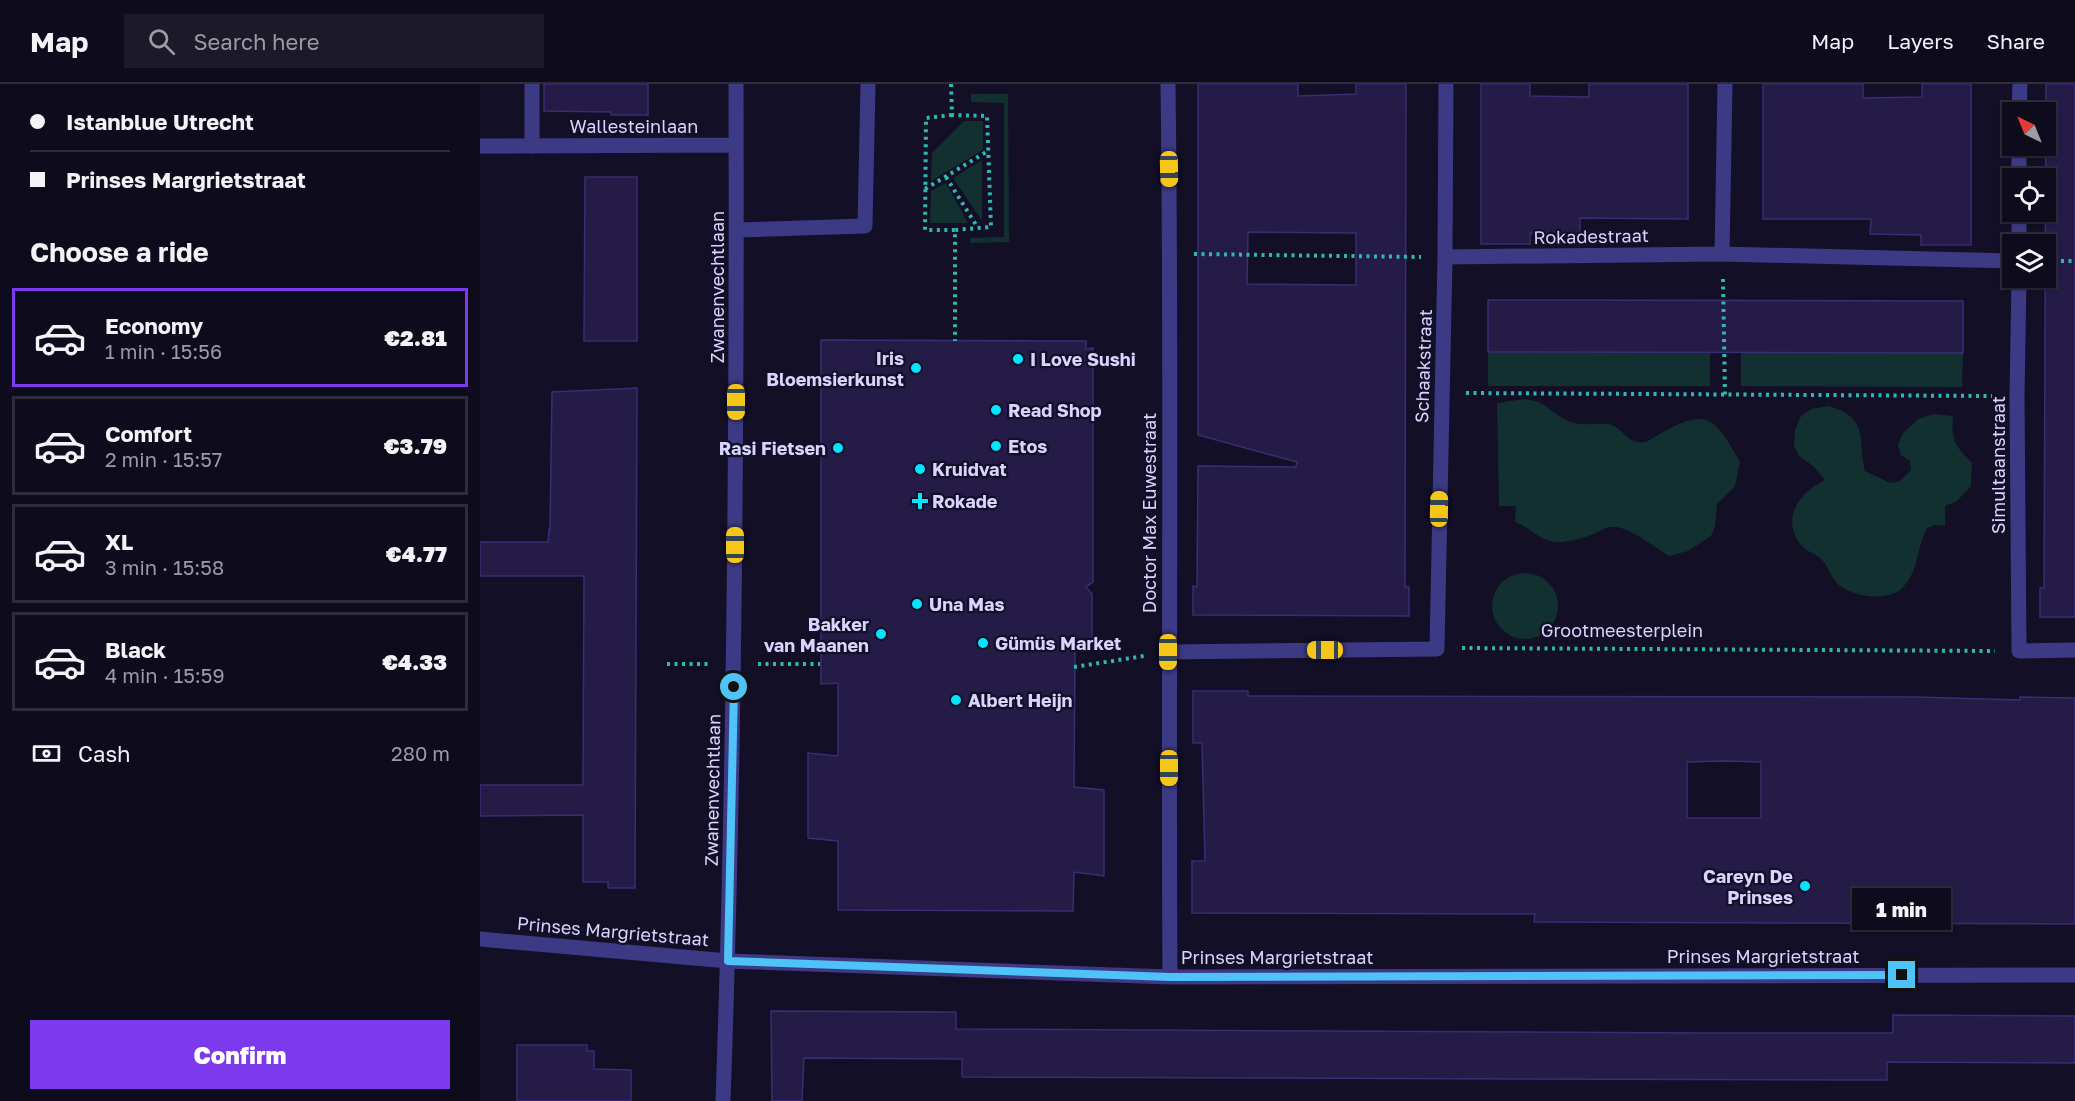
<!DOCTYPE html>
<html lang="en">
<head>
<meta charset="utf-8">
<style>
  :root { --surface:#0e0b1c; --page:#1c1929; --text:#f1f3f6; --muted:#9b9ba3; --line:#2e2b3b; --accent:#7c3aed }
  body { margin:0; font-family:"Golos Text",sans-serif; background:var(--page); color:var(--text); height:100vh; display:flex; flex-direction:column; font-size:22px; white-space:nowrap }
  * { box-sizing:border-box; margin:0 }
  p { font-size:20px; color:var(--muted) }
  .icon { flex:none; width:33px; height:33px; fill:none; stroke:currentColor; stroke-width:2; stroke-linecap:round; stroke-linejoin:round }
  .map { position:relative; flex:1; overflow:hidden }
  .panel { display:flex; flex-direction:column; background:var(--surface); width:480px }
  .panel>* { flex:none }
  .banner { display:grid; align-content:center; height:132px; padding:0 30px; background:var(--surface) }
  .needle { width:39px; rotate:317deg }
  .fabs { position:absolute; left:1522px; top:18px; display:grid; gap:12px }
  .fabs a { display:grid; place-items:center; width:54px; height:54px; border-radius:0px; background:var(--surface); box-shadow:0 2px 4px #0004,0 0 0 2px var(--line); font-size:30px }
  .end { position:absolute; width:27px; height:27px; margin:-14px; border:8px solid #4fc3f7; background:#111; box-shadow:0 0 0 3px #111 }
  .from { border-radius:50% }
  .bubble { position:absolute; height:42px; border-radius:0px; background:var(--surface); box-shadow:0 2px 4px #0004,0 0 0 2px var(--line); font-size:20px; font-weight:800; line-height:42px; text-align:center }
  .car { position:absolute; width:18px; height:36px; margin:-18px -9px; border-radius:8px; box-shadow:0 0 4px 2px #0007; background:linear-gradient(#f5c518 24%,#345 0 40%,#f5c518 0 76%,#345 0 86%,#f5c518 0) }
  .banner b { display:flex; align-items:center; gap:21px; height:57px; font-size:22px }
  .banner b+b { border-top:2px solid var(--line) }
  .banner i { width:15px; height:15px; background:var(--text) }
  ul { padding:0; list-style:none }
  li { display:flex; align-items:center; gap:18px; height:99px; margin:0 12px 9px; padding:0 18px; border:3px solid var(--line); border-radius:0px }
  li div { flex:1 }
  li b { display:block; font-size:22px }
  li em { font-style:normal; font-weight:800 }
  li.selected { border-color:var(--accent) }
  li>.icon { width:54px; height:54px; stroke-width:1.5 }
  h2 { padding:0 30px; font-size:27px; line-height:72px }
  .pay { display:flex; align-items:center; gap:15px; height:66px; padding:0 30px; font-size:22px }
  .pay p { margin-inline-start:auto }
  .action { display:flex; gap:12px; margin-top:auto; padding:12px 30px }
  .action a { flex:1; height:69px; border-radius:0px; background:var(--accent); color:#fff; font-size:24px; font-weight:800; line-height:69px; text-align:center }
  header { display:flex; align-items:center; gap:36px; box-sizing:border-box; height:84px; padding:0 30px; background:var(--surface); border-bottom:2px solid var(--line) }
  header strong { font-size:28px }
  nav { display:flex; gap:33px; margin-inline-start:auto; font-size:21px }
  .search { width:420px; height:54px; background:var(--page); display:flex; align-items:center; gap:15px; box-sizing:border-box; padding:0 21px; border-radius:0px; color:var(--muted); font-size:22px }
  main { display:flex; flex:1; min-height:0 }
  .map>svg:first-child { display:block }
</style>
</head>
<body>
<header>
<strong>Map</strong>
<div class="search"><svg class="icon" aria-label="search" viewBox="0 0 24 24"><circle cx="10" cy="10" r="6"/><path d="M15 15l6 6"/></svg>Search here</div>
<nav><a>Map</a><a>Layers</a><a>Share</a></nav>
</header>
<main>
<section class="panel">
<div class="banner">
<b><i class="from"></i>Istanblue Utrecht</b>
<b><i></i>Prinses Margrietstraat</b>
</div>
<h2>Choose a ride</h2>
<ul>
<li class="selected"><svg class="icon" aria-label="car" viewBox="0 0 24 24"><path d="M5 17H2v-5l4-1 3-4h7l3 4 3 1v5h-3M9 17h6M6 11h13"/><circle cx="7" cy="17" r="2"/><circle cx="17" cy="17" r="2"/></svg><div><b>Economy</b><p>1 min · 15:56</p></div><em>€2.81</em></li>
<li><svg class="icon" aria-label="car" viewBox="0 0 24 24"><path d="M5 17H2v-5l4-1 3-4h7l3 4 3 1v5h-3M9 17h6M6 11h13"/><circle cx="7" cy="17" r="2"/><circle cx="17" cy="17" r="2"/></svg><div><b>Comfort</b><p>2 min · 15:57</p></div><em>€3.79</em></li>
<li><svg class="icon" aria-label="car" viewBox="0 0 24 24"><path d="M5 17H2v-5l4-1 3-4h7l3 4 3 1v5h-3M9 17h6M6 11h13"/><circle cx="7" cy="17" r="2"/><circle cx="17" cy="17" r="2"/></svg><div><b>XL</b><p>3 min · 15:58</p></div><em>€4.77</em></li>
<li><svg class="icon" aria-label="car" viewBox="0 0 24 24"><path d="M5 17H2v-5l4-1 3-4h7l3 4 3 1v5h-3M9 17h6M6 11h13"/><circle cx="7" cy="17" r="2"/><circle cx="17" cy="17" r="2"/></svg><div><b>Black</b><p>4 min · 15:59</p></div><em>€4.33</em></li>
</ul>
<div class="pay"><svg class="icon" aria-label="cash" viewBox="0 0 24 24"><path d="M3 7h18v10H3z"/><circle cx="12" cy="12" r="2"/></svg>Cash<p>280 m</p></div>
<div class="action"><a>Confirm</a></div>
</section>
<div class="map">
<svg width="1595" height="1017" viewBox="0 0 1595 1017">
  <rect width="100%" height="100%" fill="#130f26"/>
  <path fill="#12302f" d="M 491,10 L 528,10 L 529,158 L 490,159 L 490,154 L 524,153 L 524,19 L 491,18 Z
    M 484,37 L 503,37 L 503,66 L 451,97 L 452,69 Z
    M 502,76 L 502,137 L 473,94 Z
    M 466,99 L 488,139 L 450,139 L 451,107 Z
    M 1008,268 L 1230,269 L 1230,302 L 1008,302 Z
    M 1261,269 L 1483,269 L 1482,303 L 1261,302 Z
    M 1044,315 C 1049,316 1054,316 1058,318 C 1071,324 1079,335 1094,339 C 1106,342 1120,338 1131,341 C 1142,344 1146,356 1157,358 C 1166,360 1171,355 1178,351 C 1227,323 1234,332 1260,378 L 1255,402 L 1237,420 L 1235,442 L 1231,452 L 1208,467 L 1189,472 C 1176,464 1145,440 1131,443 C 1125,443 1119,448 1113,450 C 1104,454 1092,457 1081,458 C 1060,459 1052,444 1035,438 L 1036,422 L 1019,422 L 1017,319 Z
    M 1348,322 C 1389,333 1378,354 1385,387 L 1410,399 L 1420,397 L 1431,386 L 1430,377 L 1421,371 L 1418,361 L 1423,349 L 1438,335 L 1453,330 L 1473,332 C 1471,357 1475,361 1492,379 L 1491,402 L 1477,417 L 1465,422 L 1465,442 L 1455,441 L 1447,444 C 1436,465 1439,490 1420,506 C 1404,518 1368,512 1356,498 C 1350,491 1348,481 1341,475 C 1337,470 1330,469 1325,465 C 1305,447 1310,422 1329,406 C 1334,402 1340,399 1345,396 L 1333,382 L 1319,372 L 1314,362 L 1315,346 L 1321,332 L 1331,325 Z
    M1012 522a33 33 0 1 1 66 0a33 33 0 1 1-66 0Z"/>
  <path fill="#241b47" stroke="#3b2d73" stroke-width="1.5" fill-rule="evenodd" d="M 64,0 L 168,0 L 168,31 L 131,31 L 131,28 L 64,27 Z
    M 718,0 L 818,0 L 818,12 L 876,10 L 876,0 L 926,0 L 925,503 L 929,503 L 929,532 L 713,531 L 713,502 L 717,503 L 718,382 L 816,383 L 817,378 L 718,351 ZM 768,148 L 876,149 L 876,201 L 767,200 Z
    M 1001,0 L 1050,0 L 1050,12 L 1109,13 L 1109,0 L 1208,0 L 1208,135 L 1100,134 L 1100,150 L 1050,149 L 1050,160 L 1001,160 Z
    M 1283,0 L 1383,0 L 1383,14 L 1442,13 L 1442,0 L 1491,0 L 1491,161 L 1441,161 L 1441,151 L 1390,150 L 1391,135 L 1283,135 Z
    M 1566,0 L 1595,0 L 1595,533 L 1560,533 L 1560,504 L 1564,504 Z
    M 105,93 L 157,93 L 157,257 L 104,257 Z
    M 1008,216 L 1483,217 L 1483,269 L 1008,268 Z
    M 341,256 L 606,257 L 606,265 L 613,264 L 613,498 L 606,503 L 612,510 L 612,559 L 606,559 L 606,566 L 595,566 L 594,703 L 624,706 L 624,792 L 594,788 L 593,827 L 358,826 L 358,757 L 328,754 L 328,669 L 358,672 L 358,599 L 341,600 Z
    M 157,304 L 155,804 L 128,804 L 128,798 L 103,798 L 103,731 L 0,732 L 0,701 L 103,701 L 104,492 L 0,492 L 0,458 L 68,458 L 69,445 L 70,445 L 72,308 Z
    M 713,607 L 768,607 L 768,612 L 1436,613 L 1540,616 L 1540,613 L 1595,614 L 1595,840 L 1054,838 L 1055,830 L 712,829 L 712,777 L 725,777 L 722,659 L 713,659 ZM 1244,677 L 1281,678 L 1281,734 L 1207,734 L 1207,678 Z
    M 291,927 L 476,928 L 476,945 L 1223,949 L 1413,949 L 1413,931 L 1595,932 L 1595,979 L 1407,978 L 1407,996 L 1361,996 L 482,993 L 482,975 L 324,974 L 322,1017 L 292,1017 Z
    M 37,961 L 107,961 L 107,967 L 114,967 L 114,985 L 151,986 L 151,1017 L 37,1017 Z"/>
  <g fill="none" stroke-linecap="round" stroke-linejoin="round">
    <path stroke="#2fb8b0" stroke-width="4" stroke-dasharray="3 4.5" stroke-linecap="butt" d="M 471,0 L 472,31 L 507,32 L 511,143 L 475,146 L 475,257
      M 472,31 L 446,34 L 445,146 L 475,146
      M 466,93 L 498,144
      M 445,105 L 508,67
      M 714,170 L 941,173
      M 1566,177 L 1595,177
      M 1243,195 L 1245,311
      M 986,309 L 1512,312
      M 982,564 L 1515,567
      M 187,580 L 229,580
      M 278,580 L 340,580
      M 594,583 L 664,572"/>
    <path stroke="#3d3a85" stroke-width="15" d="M 52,0 L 52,62"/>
    <path stroke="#3d3a85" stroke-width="15" d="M 688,0 C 692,298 688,596 690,893
      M 1539,28 L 1540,0
      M 0,62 L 256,61
      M 1539,94 L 1539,62
      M 257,146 L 385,142 L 388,0
      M 1539,160 L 1539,128
      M 1242,170 L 1245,0
      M 965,173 L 1242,170 L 1533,177
      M 1539,194 L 1537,312 L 1539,567 L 1595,566
      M 688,568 L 957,565 L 965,173 L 966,0
      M 0,855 L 248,877 L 690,893 L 1595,891
      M 243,1017 C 255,678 257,339 256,0"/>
  </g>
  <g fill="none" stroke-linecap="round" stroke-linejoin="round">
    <path stroke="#4fc3f7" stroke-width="8" d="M 254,603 L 248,877 L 690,893 L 1422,891"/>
  </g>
  <g fill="#00e5ff" stroke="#130f26" stroke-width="2">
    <circle cx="538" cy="275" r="6"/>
    <circle cx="436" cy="284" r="6"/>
    <circle cx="516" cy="326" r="6"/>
    <circle cx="516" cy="362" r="6"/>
    <circle cx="358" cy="364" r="6"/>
    <circle cx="440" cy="385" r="6"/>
    <path d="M437 408h6v6h6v6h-6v6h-6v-6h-6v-6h6z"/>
    <circle cx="437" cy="520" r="6"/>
    <circle cx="401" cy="550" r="6"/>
    <circle cx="503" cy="559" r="6"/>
    <circle cx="476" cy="616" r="6"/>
    <circle cx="1325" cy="802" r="6"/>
  </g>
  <g text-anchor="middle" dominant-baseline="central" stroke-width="4.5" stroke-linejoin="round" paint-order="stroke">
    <g font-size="18" fill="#d9d4ff" stroke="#130f26">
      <text x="154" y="42">Wallesteinlaan</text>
      <text transform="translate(1111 152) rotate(-1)">Rokadestraat</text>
      <text transform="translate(237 203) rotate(-90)">Zwanenvechtlaan</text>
      <text transform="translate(943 282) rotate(-88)">Schaakstraat</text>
      <text transform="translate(1518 381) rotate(-90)">Simultaanstraat</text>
      <text transform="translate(669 429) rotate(-90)">Doctor Max Euwestraat</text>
      <text x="1142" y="546">Grootmeesterplein</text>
      <text transform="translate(232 706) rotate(-89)">Zwanenvechtlaan</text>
      <text transform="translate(133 847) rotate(5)">Prinses Margrietstraat</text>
      <text x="1283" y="872">Prinses Margrietstraat</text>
      <text x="797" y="873">Prinses Margrietstraat</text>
    </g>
    <g font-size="18" font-weight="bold" fill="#d9d4ff" stroke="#130f26" text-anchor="start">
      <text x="424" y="274" text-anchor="end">Iris<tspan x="424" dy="21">Bloemsierkunst</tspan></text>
      <text x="550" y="275">I Love Sushi</text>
      <text x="528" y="326">Read Shop</text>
      <text x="528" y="362">Etos</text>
      <text x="346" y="364" text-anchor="end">Rasi Fietsen</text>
      <text x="452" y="385">Kruidvat</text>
      <text x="452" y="417">Rokade</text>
      <text x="449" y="520">Una Mas</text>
      <text x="389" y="540" text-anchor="end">Bakker<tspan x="389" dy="21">van Maanen</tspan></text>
      <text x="515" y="559">Gümüs Market</text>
      <text x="488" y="616">Albert Heijn</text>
      <text x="1313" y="792" text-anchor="end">Careyn De<tspan x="1313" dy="21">Prinses</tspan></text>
    </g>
  </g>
</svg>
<div class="fabs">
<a><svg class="needle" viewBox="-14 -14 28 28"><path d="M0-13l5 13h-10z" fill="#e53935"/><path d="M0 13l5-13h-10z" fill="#9b9ba3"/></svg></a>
<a><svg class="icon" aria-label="locate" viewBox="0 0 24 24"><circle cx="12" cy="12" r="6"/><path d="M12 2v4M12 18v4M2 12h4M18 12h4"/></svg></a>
<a><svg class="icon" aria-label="layers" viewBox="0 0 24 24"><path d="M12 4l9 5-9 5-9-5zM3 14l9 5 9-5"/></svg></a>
</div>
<i class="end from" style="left:254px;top:603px"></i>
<i class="end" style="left:1422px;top:891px"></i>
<div class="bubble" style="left:1372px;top:804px;width:99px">1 min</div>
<i class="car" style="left:689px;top:85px;rotate:179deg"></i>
<i class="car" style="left:256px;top:318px;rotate:180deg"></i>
<i class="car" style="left:959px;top:425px;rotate:1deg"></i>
<i class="car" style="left:255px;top:461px;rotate:0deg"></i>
<i class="car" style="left:845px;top:566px;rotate:270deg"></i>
<i class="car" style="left:688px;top:568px;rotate:180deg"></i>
<i class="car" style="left:689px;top:684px;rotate:180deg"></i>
</div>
</main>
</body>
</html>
